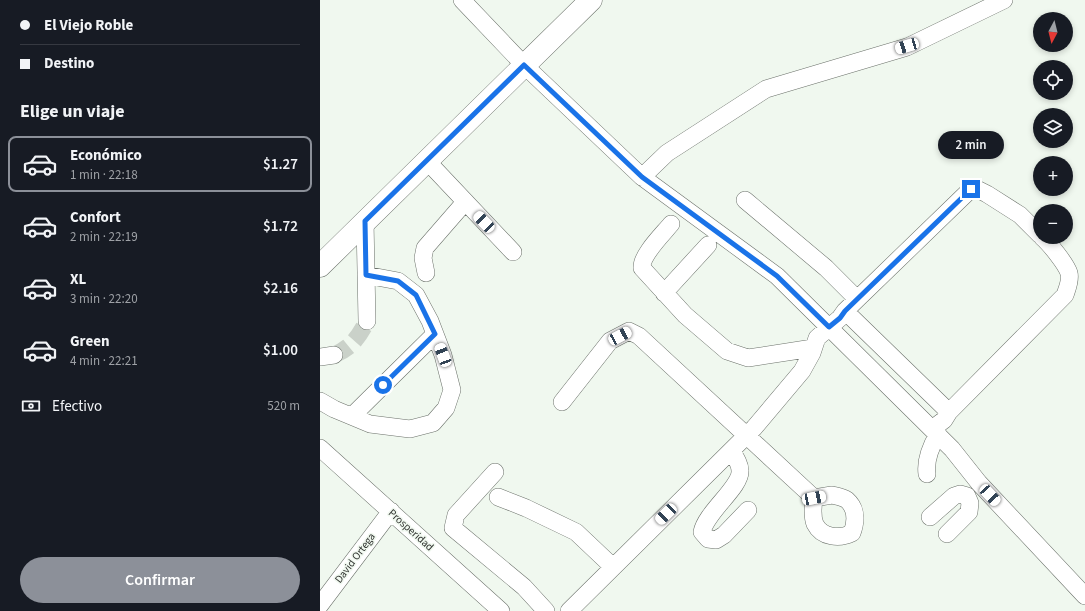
<!DOCTYPE html>
<html lang="es">
<head>
<meta charset="utf-8">
<style>
  :root { --surface:#171b24; --page:#242831; --text:#f1f3f6; --muted:#9ea1a6; --line:#363941; --accent:#8c9099 }
  body { margin:0; font-family:"Source Sans 3",sans-serif; background:var(--page); color:var(--text); height:100vh; display:flex; flex-direction:column; font-size:15px; white-space:nowrap }
  * { box-sizing:border-box; margin:0 }
  p { font-size:13px; color:var(--muted) }
  .icon { flex:none; width:22px; height:22px; fill:none; stroke:currentColor; stroke-width:2; stroke-linecap:round; stroke-linejoin:round }
  .map { position:relative; flex:1; overflow:hidden }
  .side { display:flex; flex-direction:column; background:var(--surface); width:320px }
  .side>* { flex:none }
  .banner { display:grid; align-content:center; height:88px; padding:0 20px; background:var(--surface) }
  .needle { width:26px; rotate:187deg }
  .buttons { position:absolute; left:713px; top:12px; display:grid; gap:8px }
  .buttons a { display:grid; place-items:center; width:40px; height:40px; border-radius:50%; background:var(--surface); box-shadow:0 2px 6px #0003; font-size:20px }
  .end { position:absolute; width:18px; height:18px; margin:-9px; border:5px solid #1a73e8; background:#fff; box-shadow:0 0 0 2px #fff }
  .from { border-radius:50% }
  .bubble { position:absolute; height:28px; border-radius:14px; background:var(--surface); box-shadow:0 2px 6px #0003; font-size:13px; font-weight:600; line-height:28px; text-align:center }
  .car { position:absolute; width:12px; height:24px; margin:-12px -6px; border-radius:5px; box-shadow:0 0 3px 1px #0007; background:linear-gradient(#fff 24%,#345 0 40%,#fff 0 76%,#345 0 86%,#fff 0) }
  .banner b { display:flex; align-items:center; gap:14px; height:38px; font-size:15px }
  .banner b+b { border-top:1px solid var(--line) }
  .banner i { width:10px; height:10px; background:var(--text) }
  ul { padding:0; list-style:none }
  li { display:flex; align-items:center; gap:12px; height:56px; margin:0 8px 6px; padding:0 12px; border:2px solid transparent; border-radius:8px }
  li div { flex:1 }
  li b { display:block; font-size:15px }
  li em { font-style:normal; font-weight:600 }
  li.selected { border-color:var(--accent) }
  li>.icon { width:36px; height:36px; stroke-width:1.5 }
  h2 { padding:0 20px; font-size:18px; line-height:48px }
  .pay { display:flex; align-items:center; gap:10px; height:44px; padding:0 20px; font-size:15px }
  .pay p { margin-inline-start:auto }
  .primary-button { display:flex; gap:8px; margin-top:auto; padding:8px 20px }
  .primary-button a { flex:1; height:46px; border-radius:24px; background:var(--accent); color:#fff; font-size:16px; font-weight:600; line-height:46px; text-align:center }
  main { display:flex; flex:1; min-height:0 }
  .map>svg:first-child { display:block }
</style>
</head>
<body>
<main>
<section class="side">
<div class="banner">
<b><i class="from"></i>El Viejo Roble</b>
<b><i></i>Destino</b>
</div>
<h2>Elige un viaje</h2>
<ul>
<li class="selected"><svg class="icon" aria-label="car" viewBox="0 0 24 24"><path d="M5 17H2v-5l4-1 3-4h7l3 4 3 1v5h-3M9 17h6M6 11h13"/><circle cx="7" cy="17" r="2"/><circle cx="17" cy="17" r="2"/></svg><div><b>Económico</b><p>1 min · 22:18</p></div><em>$1.27</em></li>
<li><svg class="icon" aria-label="car" viewBox="0 0 24 24"><path d="M5 17H2v-5l4-1 3-4h7l3 4 3 1v5h-3M9 17h6M6 11h13"/><circle cx="7" cy="17" r="2"/><circle cx="17" cy="17" r="2"/></svg><div><b>Confort</b><p>2 min · 22:19</p></div><em>$1.72</em></li>
<li><svg class="icon" aria-label="car" viewBox="0 0 24 24"><path d="M5 17H2v-5l4-1 3-4h7l3 4 3 1v5h-3M9 17h6M6 11h13"/><circle cx="7" cy="17" r="2"/><circle cx="17" cy="17" r="2"/></svg><div><b>XL</b><p>3 min · 22:20</p></div><em>$2.16</em></li>
<li><svg class="icon" aria-label="car" viewBox="0 0 24 24"><path d="M5 17H2v-5l4-1 3-4h7l3 4 3 1v5h-3M9 17h6M6 11h13"/><circle cx="7" cy="17" r="2"/><circle cx="17" cy="17" r="2"/></svg><div><b>Green</b><p>4 min · 22:21</p></div><em>$1.00</em></li>
</ul>
<div class="pay"><svg class="icon" aria-label="cash" viewBox="0 0 24 24"><path d="M3 7h18v10H3z"/><circle cx="12" cy="12" r="2"/></svg>Efectivo<p>520 m</p></div>
<div class="primary-button"><a>Confirmar</a></div>
</section>
<div class="map">
<svg width="765" height="611" viewBox="0 0 765 611">
  <rect width="100%" height="100%" fill="#f0f8ef"/>
  <g fill="none" stroke-linecap="round" stroke-linejoin="round">
    <path stroke="#cad1c9" stroke-width="17" stroke-dasharray="17 8" stroke-linecap="butt" d="M 14,355 C 31,348 39,337 47,321"/>
    <g stroke="#6b716a" stroke-width="18">
      <path id="minor" d="M 142,0 L 204,65 L 322,177 L 457,276 L 632,449 L 659,483 L 765,596
        M 107,161 L 193,252
        M 322,177 L 347,153 L 446,89 L 587,47 L 684,0
        M 425,200 L 506,268 L 537,299
        M 45,221 L 47,321
        M 351,224 C 343,234 321,255 322,268 L 365,315 L 407,351 L 428,358 L 493,348
        M 106,273 L 103,258 L 105,248 L 145,202
        M 344,293 L 388,245
        M 525,311 L 629,412
        M 0,357 L 14,355
        M 0,401 L 14,409 L 50,424 L 90,429 L 113,423 L 126,408 L 132,390 L 123,355 L 110,321 L 96,295 L 78,281 L 46,275
        M 242,402 L 290,341 L 309,331 L 319,336 L 494,498
        M 32,416 L 115,334
        M 612,429 L 624,420 L 629,412 L 745,295 C 747,289 751,280 749,273 C 746,264 730,244 722,237
        M 0,448 L 181,611
        M 411,451 C 415,457 420,463 420,471 C 421,487 386,512 382,532 L 388,539 L 396,540 L 404,535 L 428,510
        M 175,472 L 136,515 L 133,528 L 204,587 L 226,611
        M 607,474 C 605,460 611,446 618,434
        M 512,495 C 516,496 523,497 527,500 C 537,509 536,522 532,533 C 520,539 502,538 495,524 C 492,517 493,506 494,498 Z
        M 178,497 L 206,508 L 256,532 L 293,567
        M 610,517 L 634,496 L 640,494 L 647,496 L 650,503 L 649,512 L 627,534
        M 0,605 L 71,511
        M 249,611 L 434,428 L 482,371 L 492,353 L 497,338 L 520,318 L 525,311 L 651,189 L 657,189 L 667,194 L 700,215 L 720,235"/>
    </g>
    <g stroke="#6b716a" stroke-width="23">
      <path id="highway" d="M 0,266 L 271,0"/>
    </g>
    <use href="#minor" stroke="#fff" stroke-width="17"/>
    <use href="#highway" stroke="#fff" stroke-width="22"/>
  </g>
  <g fill="none" stroke-linecap="round" stroke-linejoin="round">
    <path stroke="#1a73e8" stroke-width="5" d="M 63,385 L 115,334 L 96,295 L 78,281 L 46,275 L 45,221 L 204,65 L 322,177 L 457,276 L 509,327 L 520,318 L 525,311 L 651,189"/>
  </g>
  <g text-anchor="middle" dominant-baseline="central" stroke-width="3" stroke-linejoin="round" paint-order="stroke">
    <g font-size="11" fill="#323532" stroke="#f0f8ef">
      <text transform="translate(91 530) rotate(42)">Prosperidad</text>
      <text transform="translate(35 558) rotate(-53)">David Ortega</text>
    </g>
  </g>
</svg>
<div class="buttons">
<a><svg class="needle" viewBox="-14 -14 28 28"><path d="M0-13l5 13h-10z" fill="#e53935"/><path d="M0 13l5-13h-10z" fill="#9ea1a6"/></svg></a>
<a><svg class="icon" aria-label="locate" viewBox="0 0 24 24"><circle cx="12" cy="12" r="6"/><path d="M12 2v4M12 18v4M2 12h4M18 12h4"/></svg></a>
<a><svg class="icon" aria-label="layers" viewBox="0 0 24 24"><path d="M12 4l9 5-9 5-9-5zM3 14l9 5 9-5"/></svg></a>
<a>+</a>
<a>−</a>
</div>
<i class="end from" style="left:63px;top:385px"></i>
<i class="end" style="left:651px;top:189px"></i>
<div class="bubble" style="left:618px;top:131px;width:66px">2 min</div>
<i class="car" style="left:587px;top:46px;rotate:253deg"></i>
<i class="car" style="left:164px;top:222px;rotate:316deg"></i>
<i class="car" style="left:300px;top:336px;rotate:62deg"></i>
<i class="car" style="left:123px;top:355px;rotate:339deg"></i>
<i class="car" style="left:670px;top:495px;rotate:137deg"></i>
<i class="car" style="left:494px;top:498px;rotate:79deg"></i>
<i class="car" style="left:346px;top:514px;rotate:226deg"></i>
</div>
</main>
</body>
</html>
